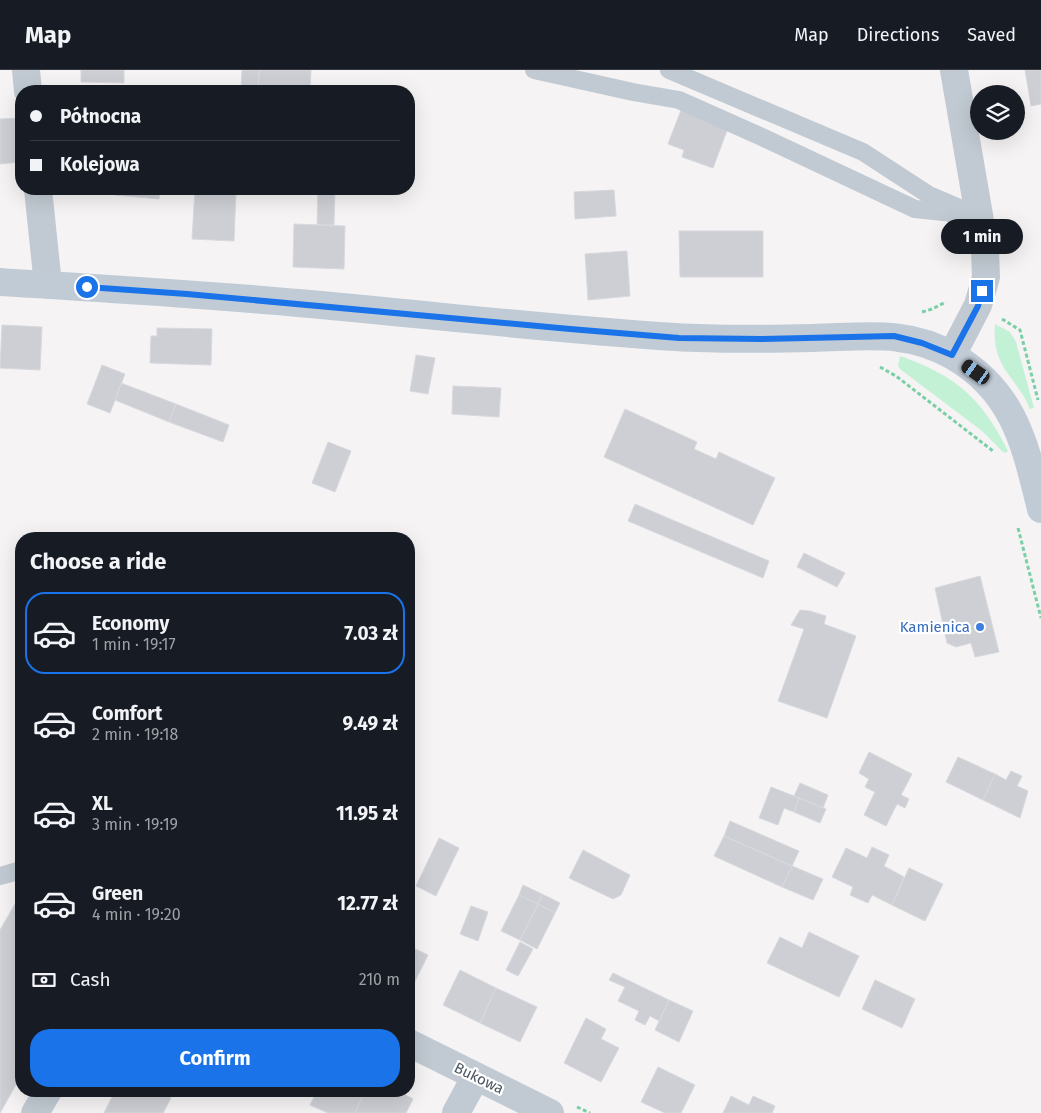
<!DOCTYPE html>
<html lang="en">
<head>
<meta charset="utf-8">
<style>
  :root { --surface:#171b24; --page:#20242c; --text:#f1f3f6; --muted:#9ea1a6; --line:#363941; --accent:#1a73e8 }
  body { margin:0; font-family:"Fira Sans",sans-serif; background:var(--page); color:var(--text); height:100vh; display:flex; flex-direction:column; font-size:19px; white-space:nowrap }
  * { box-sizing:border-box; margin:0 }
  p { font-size:16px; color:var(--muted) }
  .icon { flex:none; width:28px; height:28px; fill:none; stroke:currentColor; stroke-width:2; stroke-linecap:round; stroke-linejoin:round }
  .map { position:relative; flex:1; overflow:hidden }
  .side { position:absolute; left:15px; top:462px; width:400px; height:565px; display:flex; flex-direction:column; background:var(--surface); border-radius:20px; box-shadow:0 5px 20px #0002 }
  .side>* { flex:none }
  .banner { position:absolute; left:15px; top:15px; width:400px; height:110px; border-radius:20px; box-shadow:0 5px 20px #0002; display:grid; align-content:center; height:110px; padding:0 15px; background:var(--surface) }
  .buttons { position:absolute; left:970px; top:15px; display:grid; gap:10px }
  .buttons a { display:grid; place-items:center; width:55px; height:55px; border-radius:50%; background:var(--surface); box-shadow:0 5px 20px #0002; font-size:25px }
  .end { position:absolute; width:22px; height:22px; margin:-11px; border:6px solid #1a73e8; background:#fff; box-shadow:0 0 0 2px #fff }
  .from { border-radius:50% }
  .bubble { position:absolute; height:35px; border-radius:18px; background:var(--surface); box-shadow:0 5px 20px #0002; font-size:16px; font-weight:700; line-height:35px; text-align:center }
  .car { position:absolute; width:15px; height:30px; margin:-15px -8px; border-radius:6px; box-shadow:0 0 4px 1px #0007; background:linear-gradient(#222 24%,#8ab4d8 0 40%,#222 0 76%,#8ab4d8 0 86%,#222 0) }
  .banner b { display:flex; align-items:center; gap:18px; height:48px; font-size:19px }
  .banner b+b { border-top:1px solid var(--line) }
  .banner i { width:12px; height:12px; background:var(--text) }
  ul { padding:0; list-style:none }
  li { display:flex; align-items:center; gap:15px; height:82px; margin:0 10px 8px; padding:0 5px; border:2px solid transparent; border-radius:20px }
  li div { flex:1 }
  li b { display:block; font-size:19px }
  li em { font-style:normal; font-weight:700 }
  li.active { border-color:var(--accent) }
  li>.icon { width:45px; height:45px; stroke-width:1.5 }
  h2 { padding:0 15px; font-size:22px; line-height:60px }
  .pay { display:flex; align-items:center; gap:12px; height:55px; padding:0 15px; font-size:19px }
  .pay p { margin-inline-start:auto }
  .action { display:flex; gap:10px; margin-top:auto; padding:10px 15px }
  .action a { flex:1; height:58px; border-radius:20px; background:var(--accent); color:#fff; font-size:20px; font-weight:700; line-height:58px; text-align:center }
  header { display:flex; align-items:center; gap:30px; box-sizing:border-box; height:70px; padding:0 25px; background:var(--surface); border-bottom:1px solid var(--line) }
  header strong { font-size:24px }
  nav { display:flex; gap:28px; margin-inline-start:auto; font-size:18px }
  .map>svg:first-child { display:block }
</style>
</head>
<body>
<header>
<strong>Map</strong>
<nav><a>Map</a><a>Directions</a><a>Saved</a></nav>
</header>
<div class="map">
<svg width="1041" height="1043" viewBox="0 0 1041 1043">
  <rect width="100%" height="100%" fill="#f5f3f3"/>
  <path fill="#c3f1d5" d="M 995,254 L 1010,262 L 1016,272 L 1034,338 L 1030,339 C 1023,320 1009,309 1001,292 C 995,280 994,267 995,254 Z
    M 900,286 C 956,306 981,327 1008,381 L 1005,383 L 1002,381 L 982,361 L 900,299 L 898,296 Z"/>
  <path fill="#cdcfd5" stroke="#d7d9de" d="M 81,0 L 124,0 L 124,13 L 81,12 Z
    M 242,0 L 259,0 L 258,20 L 241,19 Z
    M 259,0 L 311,0 L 310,21 L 258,21 Z
    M 1025,0 L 1041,0 L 1041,34 L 1031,36 Z
    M 681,40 L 728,58 L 713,98 L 682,87 L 684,80 L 668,74 Z
    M 21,48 L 21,92 L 0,94 L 0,49 Z
    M 116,119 L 160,119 L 159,129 L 115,125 Z
    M 195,119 L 236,121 L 234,171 L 192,169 Z
    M 314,119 L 335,119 L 334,155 L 317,155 L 318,119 Z
    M 614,120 L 616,146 L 575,149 L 574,122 Z
    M 294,154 L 345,156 L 344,199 L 293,197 Z
    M 679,161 L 763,161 L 763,207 L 680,207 Z
    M 627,181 L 630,226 L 588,230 L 585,184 Z
    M 2,255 L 42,257 L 40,300 L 0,298 Z
    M 157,258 L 212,259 L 211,295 L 150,293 L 151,266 L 157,266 Z
    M 416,285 L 435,288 L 428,324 L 410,321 Z
    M 102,295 L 125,304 L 110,343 L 87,334 Z
    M 121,313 L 176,334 L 169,352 L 115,330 Z
    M 453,316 L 501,318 L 499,347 L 452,344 Z
    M 176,334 L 229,355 L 223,372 L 169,352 Z
    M 625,339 L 697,372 L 694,379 L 716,389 L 719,382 L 775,408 L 753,455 L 604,387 Z
    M 328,372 L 351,381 L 335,422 L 312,413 Z
    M 635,434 L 769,491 L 763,508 L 628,451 Z
    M 804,483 L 845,503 L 837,517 L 797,497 Z
    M 980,506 L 999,582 L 975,587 L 971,573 L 956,577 L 947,573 L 935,518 Z
    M 800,540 L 810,541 L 826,546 L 824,554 L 856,566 L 827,648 L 778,631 L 804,559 L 791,555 Z
    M 869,682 L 912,704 L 901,725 L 909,729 L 905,738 L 897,734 L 886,756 L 864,745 L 875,722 L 865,717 L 869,709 L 859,703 Z
    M 958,687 L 995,704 L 983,730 L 946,712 Z
    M 1011,701 L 1022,706 L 1017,716 L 1028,721 L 1020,748 L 983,730 L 995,704 L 1006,710 Z
    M 800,713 L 828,725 L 823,738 L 794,726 Z
    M 771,717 L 799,728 L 794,742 L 784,738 L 778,755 L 759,748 Z
    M 799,728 L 826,739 L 820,753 L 794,742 Z
    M 730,751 L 799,781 L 792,796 L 724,766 Z
    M 724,766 L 792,796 L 782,817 L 714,786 Z
    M 439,768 L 459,778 L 436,826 L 416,816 Z
    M 872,777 L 889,785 L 884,796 L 904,807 L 892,835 L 872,825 L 868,833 L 850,825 L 853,817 L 832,807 L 846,778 L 867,788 Z
    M 583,780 L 630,805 L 621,825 L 613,829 L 569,808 Z
    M 792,796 L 823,809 L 813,830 L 782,817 Z
    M 909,798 L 943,814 L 925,851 L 892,835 Z
    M 523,815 L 542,824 L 538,834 L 519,825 Z
    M 542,824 L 560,833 L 555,843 L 538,834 Z
    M 519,825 L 538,834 L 520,870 L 501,861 Z
    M 19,827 L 21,829 L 21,1006 L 0,1043 L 0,860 Z
    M 538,834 L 555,843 L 537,879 L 520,870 Z
    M 471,836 L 488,842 L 478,871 L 460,864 Z
    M 409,861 L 415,864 L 409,876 L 428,885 L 411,919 L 409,918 Z
    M 809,862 L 859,886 L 839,927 L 767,893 L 780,867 L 802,878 Z
    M 520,872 L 533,879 L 518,906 L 506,900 Z
    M 460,900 L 496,918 L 480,953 L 443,935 Z
    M 613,903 L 669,930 L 659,951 L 650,946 L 645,955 L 635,950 L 639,941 L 618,931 L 625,917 L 609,910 Z
    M 875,910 L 915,929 L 902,958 L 862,939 Z
    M 496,918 L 537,937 L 520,972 L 480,953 Z
    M 669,930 L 693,941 L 679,972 L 655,960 Z
    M 586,948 L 606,959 L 601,969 L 619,978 L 601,1012 L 564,993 Z
    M 658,997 L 695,1015 L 681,1043 L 665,1043 L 641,1032 Z
    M 115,1021 L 159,1021 L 171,1028 L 163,1043 L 104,1043 Z
    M 317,1021 L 365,1021 L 355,1043 L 328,1043 L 310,1035 Z
    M 365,1021 L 398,1021 L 413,1029 L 406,1043 L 355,1043 Z
    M 731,1026 L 749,1035 L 753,1026 L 775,1036 L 772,1043 L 723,1043 Z"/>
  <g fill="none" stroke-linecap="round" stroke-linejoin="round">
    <path stroke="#7ad0a6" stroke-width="3" stroke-dasharray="4 2.5" stroke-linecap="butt" d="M 922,242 L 932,239 L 946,232
      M 1002,249 L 1020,260 L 1038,330
      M 880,297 L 896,306 L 993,381
      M 1018,458 L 1041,548
      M 577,1037 L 590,1043"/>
    <path stroke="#c1cad2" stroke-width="18" d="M 534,0 L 633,22 L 679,30 L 762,67 L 915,139 L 980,146
      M 669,0 L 863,82 L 929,125 L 962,139
      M 0,806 L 21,800"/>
    <path stroke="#c1cad2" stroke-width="28" d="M 26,0 L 28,21
      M 38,119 L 48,215
      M 952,285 L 978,235 L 986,207 L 985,180 L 954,0
      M 409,973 L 550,1043
      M 35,1043 L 48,1021
      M 456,1043 L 476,1006"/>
    <path stroke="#c1cbd6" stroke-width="28" d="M 0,212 C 99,218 199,224 298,233 C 424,244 549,259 675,267 C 721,270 767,269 813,268 C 863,267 907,259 953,286 C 1015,322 1025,375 1041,439"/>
  </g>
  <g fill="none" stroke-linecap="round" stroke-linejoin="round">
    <path stroke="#1a73e8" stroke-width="6" d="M 87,217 L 187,224 L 570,259 L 679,268 L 761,269 L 894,266 L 922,273 L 952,285 L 978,236 L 982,221"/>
  </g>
  <circle fill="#3f7fe0" stroke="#fff" stroke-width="2" cx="980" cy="557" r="5"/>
  <g text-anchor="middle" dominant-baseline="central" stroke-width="4.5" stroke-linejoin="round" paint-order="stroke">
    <g font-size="15" fill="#366cbe" stroke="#fff" text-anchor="end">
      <text x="970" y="557">Kamienica</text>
    </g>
    <g font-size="15" fill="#4a5661" stroke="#fff">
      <text transform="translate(479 1008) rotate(26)">Bukowa</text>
    </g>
  </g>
</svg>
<div class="buttons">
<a><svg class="icon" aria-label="layers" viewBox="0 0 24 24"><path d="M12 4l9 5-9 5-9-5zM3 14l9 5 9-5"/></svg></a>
</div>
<i class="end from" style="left:87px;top:217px"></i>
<i class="end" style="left:982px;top:221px"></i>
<div class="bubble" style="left:941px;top:149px;width:82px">1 min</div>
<i class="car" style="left:976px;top:302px;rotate:305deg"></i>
<div class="banner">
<b><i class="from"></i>Północna</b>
<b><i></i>Kolejowa</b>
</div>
<section class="side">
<h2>Choose a ride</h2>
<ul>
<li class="active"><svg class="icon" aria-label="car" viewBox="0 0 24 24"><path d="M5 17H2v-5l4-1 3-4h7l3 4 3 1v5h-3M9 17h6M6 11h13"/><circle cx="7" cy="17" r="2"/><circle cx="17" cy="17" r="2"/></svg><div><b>Economy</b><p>1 min · 19:17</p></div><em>7.03 zł</em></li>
<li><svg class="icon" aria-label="car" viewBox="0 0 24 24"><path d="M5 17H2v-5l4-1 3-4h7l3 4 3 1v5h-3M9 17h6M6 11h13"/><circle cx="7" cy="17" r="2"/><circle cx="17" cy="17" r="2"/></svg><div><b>Comfort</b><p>2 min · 19:18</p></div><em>9.49 zł</em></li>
<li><svg class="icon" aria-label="car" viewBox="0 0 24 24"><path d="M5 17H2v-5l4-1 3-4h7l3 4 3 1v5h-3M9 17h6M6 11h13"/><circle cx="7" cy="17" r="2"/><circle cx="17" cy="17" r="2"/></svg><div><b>XL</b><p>3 min · 19:19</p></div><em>11.95 zł</em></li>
<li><svg class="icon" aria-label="car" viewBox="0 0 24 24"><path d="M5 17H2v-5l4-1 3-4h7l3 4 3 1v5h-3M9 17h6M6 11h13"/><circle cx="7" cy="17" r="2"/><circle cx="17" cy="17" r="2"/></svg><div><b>Green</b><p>4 min · 19:20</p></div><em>12.77 zł</em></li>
</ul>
<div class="pay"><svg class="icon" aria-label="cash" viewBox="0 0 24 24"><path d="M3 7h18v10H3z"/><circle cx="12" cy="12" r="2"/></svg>Cash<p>210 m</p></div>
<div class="action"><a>Confirm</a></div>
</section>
</div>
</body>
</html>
